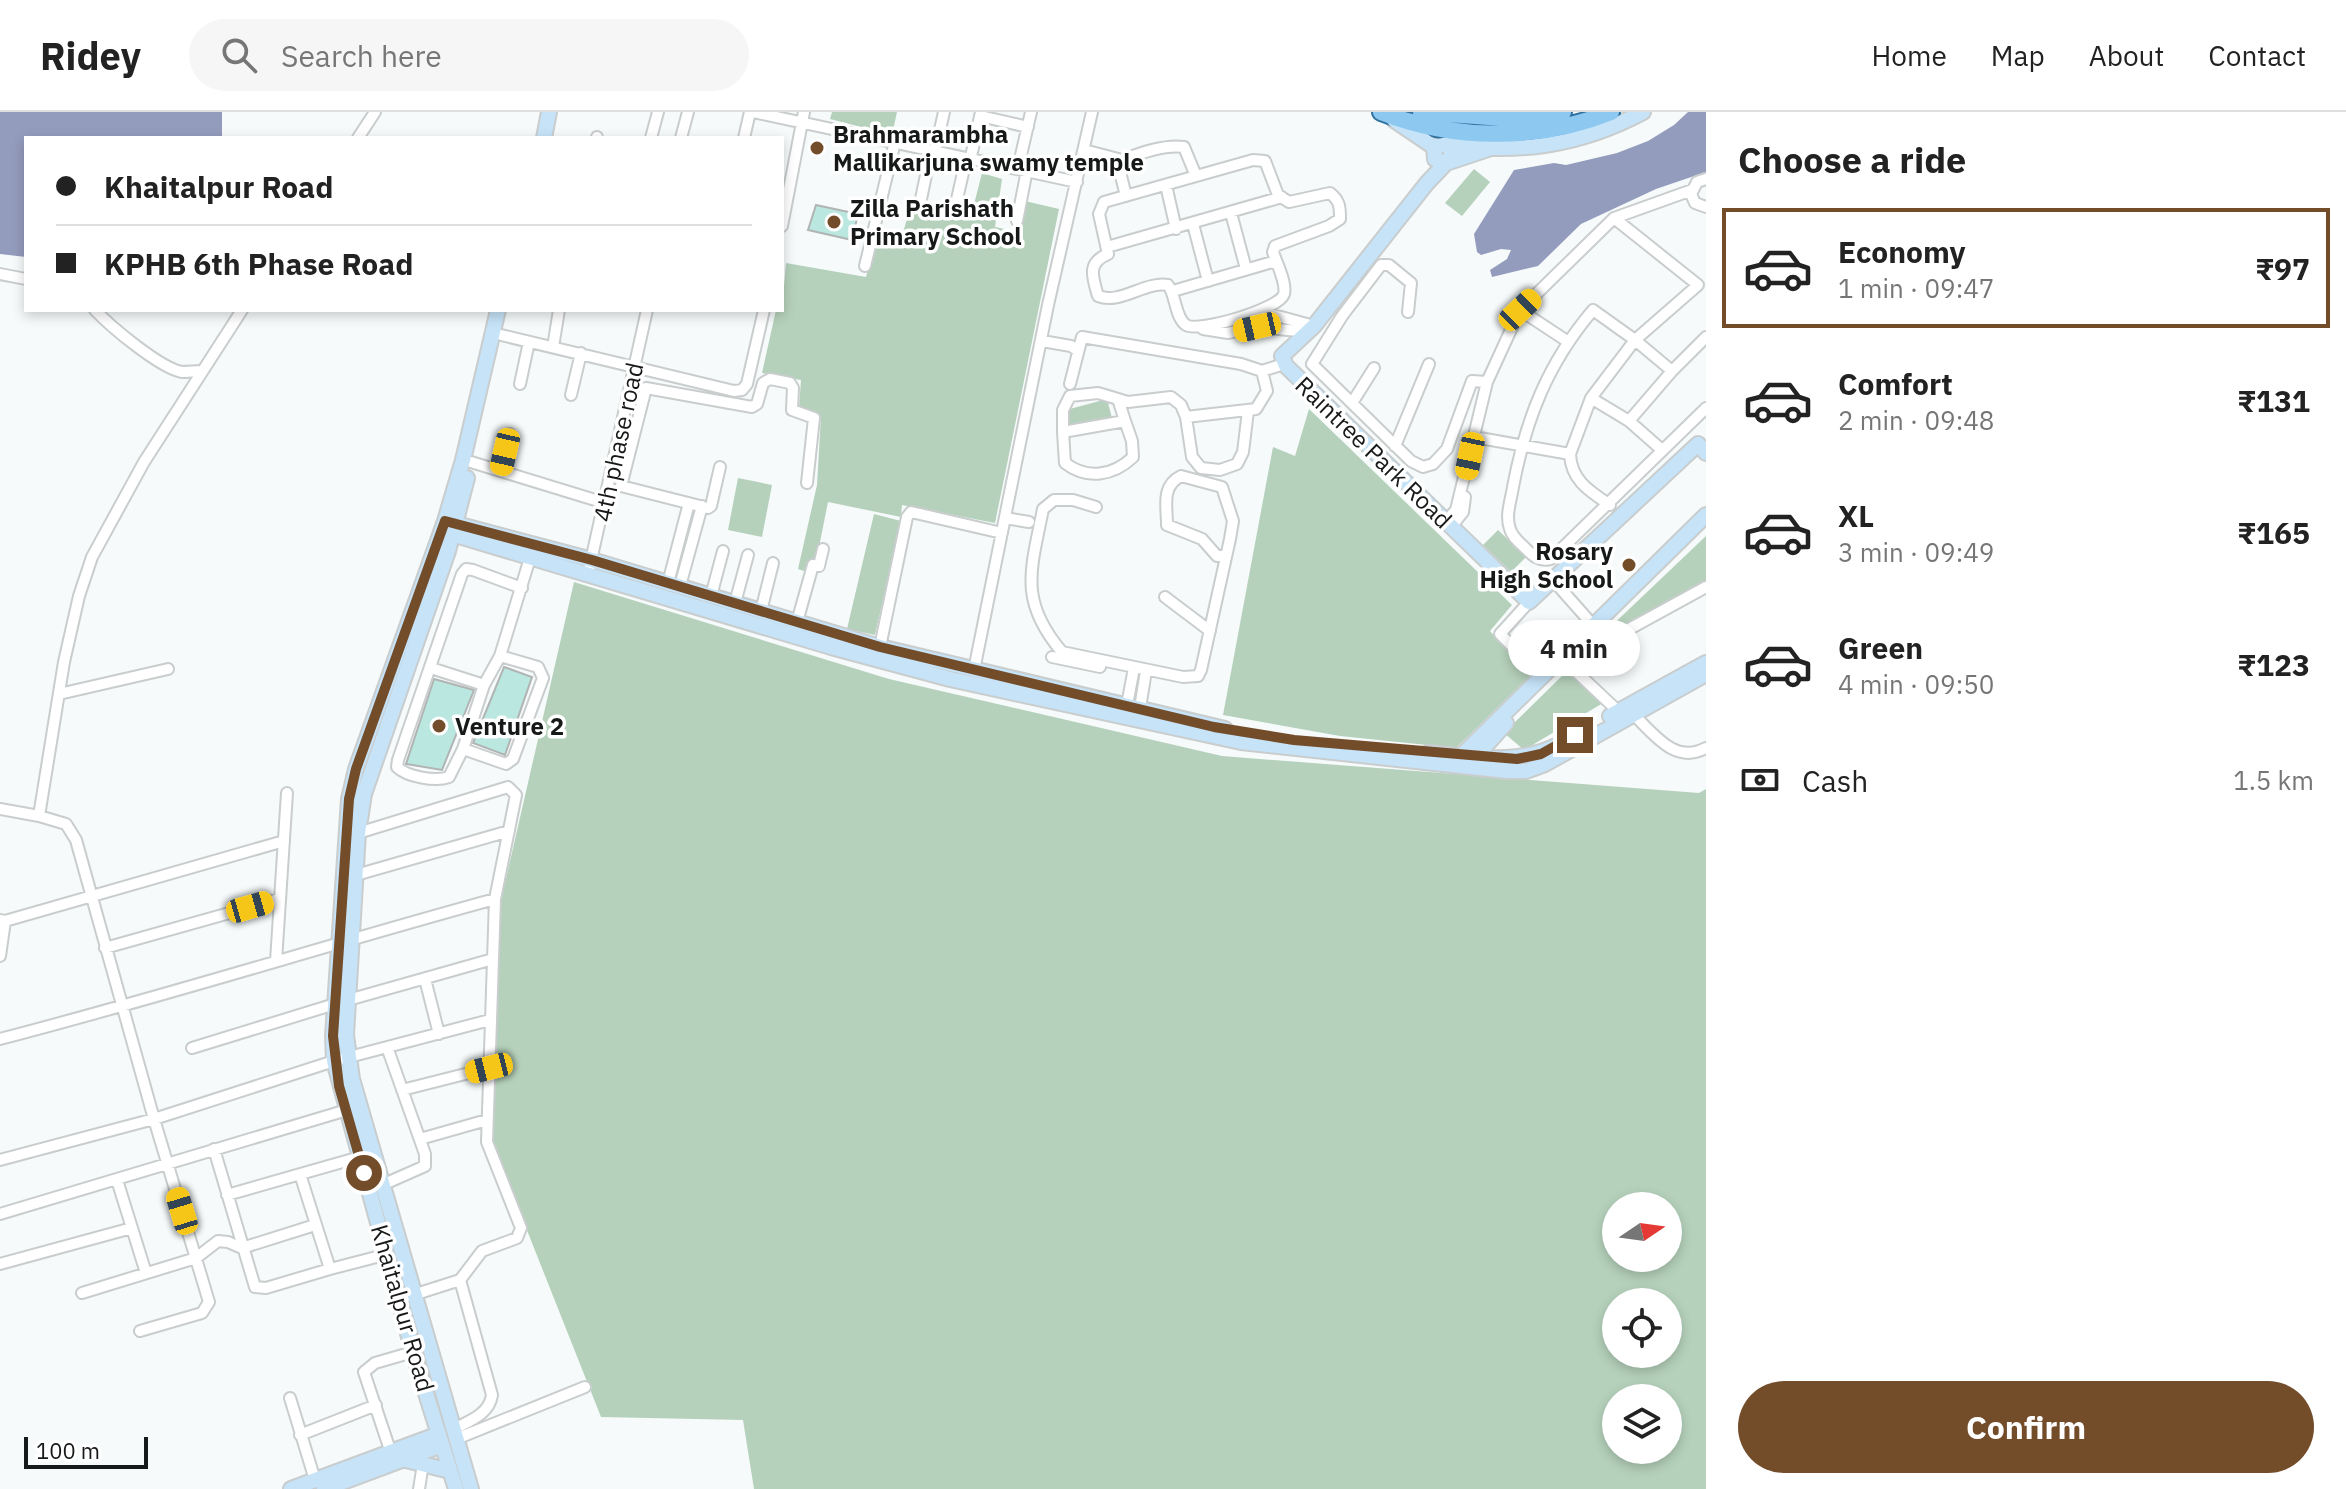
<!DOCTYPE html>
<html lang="en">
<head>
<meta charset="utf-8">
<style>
  :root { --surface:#fff; --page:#f6f6f6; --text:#222; --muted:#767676; --line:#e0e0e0; --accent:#734c2a }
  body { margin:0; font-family:"IBM Plex Sans",sans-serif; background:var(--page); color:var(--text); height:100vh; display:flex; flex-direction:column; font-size:30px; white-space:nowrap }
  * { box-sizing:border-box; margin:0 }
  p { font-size:26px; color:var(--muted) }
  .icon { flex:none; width:44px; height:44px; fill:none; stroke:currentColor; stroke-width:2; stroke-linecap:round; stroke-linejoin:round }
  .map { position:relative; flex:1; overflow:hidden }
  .panel { display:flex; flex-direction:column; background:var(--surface); width:640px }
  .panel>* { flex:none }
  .hud { position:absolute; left:24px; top:24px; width:760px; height:176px; border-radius:0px; box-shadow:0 4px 12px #0003; display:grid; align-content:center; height:176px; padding:0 32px; background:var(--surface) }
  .needle { width:52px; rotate:77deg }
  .controls { position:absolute; left:1602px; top:1080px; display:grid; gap:16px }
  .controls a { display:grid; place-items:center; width:80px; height:80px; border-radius:50%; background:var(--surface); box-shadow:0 4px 12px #0003; font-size:40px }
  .scale { position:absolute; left:24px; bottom:20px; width:124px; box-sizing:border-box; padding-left:8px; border:4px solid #171818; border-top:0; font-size:22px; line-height:28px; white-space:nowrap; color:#171818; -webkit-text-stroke:6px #fff; paint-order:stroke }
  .end { position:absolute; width:36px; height:36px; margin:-18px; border:10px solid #734c2a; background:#fff; box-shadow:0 0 0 4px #fff }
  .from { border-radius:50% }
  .bubble { position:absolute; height:56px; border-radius:28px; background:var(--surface); box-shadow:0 4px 12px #0003; font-size:26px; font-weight:800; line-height:56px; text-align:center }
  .car { position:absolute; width:24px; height:48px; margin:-24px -12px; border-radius:10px; box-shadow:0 0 6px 2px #0007; background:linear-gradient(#f5c518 24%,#345 0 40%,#f5c518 0 76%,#345 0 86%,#f5c518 0) }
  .hud b { display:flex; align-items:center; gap:28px; height:76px; font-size:30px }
  .hud b+b { border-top:2px solid var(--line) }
  .hud i { width:20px; height:20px; background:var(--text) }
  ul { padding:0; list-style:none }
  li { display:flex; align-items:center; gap:24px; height:120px; margin:0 16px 12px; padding:0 16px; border:4px solid transparent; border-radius:0px }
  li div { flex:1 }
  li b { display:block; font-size:30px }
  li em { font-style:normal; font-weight:800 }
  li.selected { border-color:var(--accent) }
  li>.icon { width:72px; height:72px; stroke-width:1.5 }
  h2 { padding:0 32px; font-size:36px; line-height:96px }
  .pay { display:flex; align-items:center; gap:20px; height:88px; padding:0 32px; font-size:30px }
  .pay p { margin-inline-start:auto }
  .primary-button { display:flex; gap:16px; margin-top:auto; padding:16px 32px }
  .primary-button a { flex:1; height:92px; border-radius:48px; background:var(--accent); color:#fff; font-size:32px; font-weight:800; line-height:92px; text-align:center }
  header { display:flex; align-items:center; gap:48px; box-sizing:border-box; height:112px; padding:0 40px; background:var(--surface); border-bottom:2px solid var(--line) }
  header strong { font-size:38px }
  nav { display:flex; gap:44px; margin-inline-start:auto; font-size:28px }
  .search { width:560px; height:72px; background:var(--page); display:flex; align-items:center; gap:20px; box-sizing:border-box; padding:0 28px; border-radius:44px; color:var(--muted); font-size:30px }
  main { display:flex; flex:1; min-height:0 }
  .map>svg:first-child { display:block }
</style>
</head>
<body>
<header>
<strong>Ridey</strong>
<div class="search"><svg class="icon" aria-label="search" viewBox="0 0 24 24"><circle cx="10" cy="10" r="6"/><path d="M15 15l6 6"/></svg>Search here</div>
<nav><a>Home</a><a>Map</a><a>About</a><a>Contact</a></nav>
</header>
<main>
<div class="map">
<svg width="1706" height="1377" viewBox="0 0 1706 1377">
  <rect width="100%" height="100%" fill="#f6fafa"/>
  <path fill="#b5d1bb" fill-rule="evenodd" d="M 832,0 L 897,0 L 892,23 L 830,7 Z
    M 1474,57 L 1490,70 L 1462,104 L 1445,91 Z
    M 982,61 L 1002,67 L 995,115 L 1019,120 L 1025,89 L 1059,97 L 995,411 L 902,393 L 901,405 L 828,390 L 816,450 L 807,460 L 798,457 L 817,373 L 821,304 L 799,296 L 801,268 L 762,261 L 776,198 L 782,198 L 786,151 L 866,165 L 876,127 L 900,132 L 911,92 L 970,108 Z
    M 1107,287 L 1112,306 L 1071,317 L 1066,298 Z
    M 1309,297 L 1512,493 L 1490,519 L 1530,564 L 1456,636 L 1340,624 L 1223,603 L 1273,335 L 1295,344 Z
    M 738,366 L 772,373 L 762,425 L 728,418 Z
    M 874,402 L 901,409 L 875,523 L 847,517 Z
    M 1498,418 L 1526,445 L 1511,460 L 1483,433 Z
    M 1706,424 L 1706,470 L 1617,519 L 1604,521 Z
    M 574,470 L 889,567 L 1222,644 L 1699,681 L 1706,677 L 1706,1377 L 754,1377 L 743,1308 L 601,1305 L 492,1030 L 500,793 ZM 1616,1094 L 1668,1094 L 1668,1146 L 1616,1146 ZM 1616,1190 L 1668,1190 L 1668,1242 L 1616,1242 ZM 1616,1286 L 1668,1286 L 1668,1338 L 1616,1338 Z
    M 1566,560 L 1603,591 L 1524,638 L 1504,621 Z"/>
  <path fill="#949cbd" d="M 0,0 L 222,0 L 222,26 L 26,26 L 26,145 L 0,142 Z
    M 1688,0 L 1706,0 L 1706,60 L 1656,77 L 1581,112 L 1538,154 L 1492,165 L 1490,158 L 1507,147 L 1511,138 L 1501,137 L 1481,143 L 1477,140 L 1474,122 L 1514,58 L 1554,51 L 1566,53 L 1617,41 L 1648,29 L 1674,13 Z"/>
  <path fill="#bae7df" stroke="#b0b4b3" stroke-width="2" d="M 816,93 L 858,102 L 852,128 L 808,118 Z
    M 504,555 L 532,565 L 505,643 L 473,631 Z
    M 434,567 L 474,578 L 442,658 L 406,652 Z"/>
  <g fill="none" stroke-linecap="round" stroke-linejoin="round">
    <g stroke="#c9cdce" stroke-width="14">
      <path id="street" d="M 753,0 L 1077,70
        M 980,4 L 1028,15
        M 358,26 L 375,0
        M 597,26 L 597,25
        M 651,26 L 658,0
        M 681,26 L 688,0
        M 744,26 L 750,0
        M 1084,38 L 1122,48
        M 935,40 L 944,0
        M 1253,48 L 1265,49 L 1278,83 L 1289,90 L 1330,81 C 1340,89 1340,95 1340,107 L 1329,114 L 1275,134 L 1273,140 C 1276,150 1287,171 1284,182 C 1280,197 1198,221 1186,213 C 1175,206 1176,183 1168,173 C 1145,169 1120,193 1098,184 C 1093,166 1086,151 1108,142 L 1099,102 L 1104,90 Z
        M 970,49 L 981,0
        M 1018,56 L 1031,0
        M 1706,67 L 1697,70 L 1691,82 L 1695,91 L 1706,95
        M 1166,73 L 1176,117
        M 1126,84 L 1120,60 L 1122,48 C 1140,41 1165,32 1184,35 L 1196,64
        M 921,87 L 931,39
        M 957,87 L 966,48
        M 1231,101 L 1246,157
        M 1614,106 L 1698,173 L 1635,228 L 1672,259
        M 1017,109 L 1027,58
        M 1193,112 L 1208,169
        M 782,114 L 804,0
        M 1107,135 L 1282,85
        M 865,154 L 895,30
        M 0,162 L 26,167
        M 1173,179 L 1276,149
        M 95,198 C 111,215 160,256 182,260 C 188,260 195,259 201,259
        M 1520,198 L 1567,229
        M 1259,199 L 1314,214
        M 1408,200 L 1411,171 L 1389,153 L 1381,153 L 1342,204 L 1312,252 L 1411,349 L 1423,355 L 1433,352 L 1447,337 L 1472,269 L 1487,270
        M 1203,217 L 1228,221 L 1257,215 L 1308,220
        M 501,223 L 734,279 L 742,278 L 747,272 L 764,198
        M 1042,229 L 1071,234 L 1077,238
        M 553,235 L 559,198
        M 520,272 L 529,230
        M 1070,272 L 1082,225 L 1241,252 L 1262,259 L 1284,252
        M 571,283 L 581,241
        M 1591,286 L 1629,309 L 1662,338
        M 1118,287 L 1125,309 L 1063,320 L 1063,298 L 1070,284 L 1098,281 L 1128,290 L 1171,285 L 1181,293 L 1186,305 L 1256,297 L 1267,279 L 1262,259
        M 1352,291 L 1374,256
        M 1186,305 L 1192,345 L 1201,356 L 1220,358 L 1237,352 L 1243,340 L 1248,299
        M 1629,309 L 1672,259 L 1706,225
        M 1063,320 L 1065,351 C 1087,368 1113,364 1133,345 L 1132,329 L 1125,309
        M 1474,325 L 1570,342 C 1571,368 1589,379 1610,393
        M 1395,334 L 1429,252
        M 1570,342 L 1591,286 L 1635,228 L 1593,198 C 1548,251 1526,306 1513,375 C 1511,388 1505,404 1510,417 C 1512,425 1519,430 1525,436 C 1533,444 1539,450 1551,447 L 1706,296
        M 471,350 L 605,391
        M 720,355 L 711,394 L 708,396 L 621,374 L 646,276 L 752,295 L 757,292 L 763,271 L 770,267 L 790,271 L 793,276 L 792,298 L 814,306 L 807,371
        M 501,359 L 510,322
        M 1096,395 L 1073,388 L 1054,388 L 1043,397 C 1031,458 1018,488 1062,540 L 1183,565 L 1198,564 L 1201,558 L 1230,427 L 1233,409 L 1222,375 L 1181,364 C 1161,374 1167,394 1167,413 L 1202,427 L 1217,444 L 1226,444
        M 1005,406 L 1029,410
        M 1446,409 L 1456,398 L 1487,270 L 1520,198 L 1614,106 L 1692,78
        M 1451,415 L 1463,400 L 1465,385
        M 588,462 L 647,198
        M 1553,468 L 1599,520
        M 668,471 L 689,391
        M 680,474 L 702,394
        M 522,476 L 473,458 L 466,457 L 462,462 L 398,648 L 397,655 C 407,665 436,670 449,665 L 463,637 L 484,573 L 500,544 L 530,446
        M 711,484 L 723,439
        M 1165,485 L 1210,519
        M 1529,490 L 1500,522 L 1542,564
        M 735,491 L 748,443
        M 761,499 L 773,451
        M 797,510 L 813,453 L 819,454 L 823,437
        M 1588,531 L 1622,521 L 1706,475
        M 880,535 L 907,405 L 911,400 L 1002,421
        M 1052,545 L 1100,555
        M 1567,551 L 1619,600
        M 431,556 L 484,573
        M 974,558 L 1048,193 L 1092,0
        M 59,582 L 168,557
        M 1127,593 L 1134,556
        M 1140,596 L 1146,559
        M 1633,602 C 1654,622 1675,653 1706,636
        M 463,637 L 506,652 L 513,647 L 543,566 L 538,555 L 500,544
        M 0,697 L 39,704
        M 358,721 L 508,675 L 516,683 L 495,787 L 487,1030 L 521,1116 L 517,1126 L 482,1139 L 460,1168 L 410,1184
        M 356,763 L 509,719
        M 0,808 L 5,809 L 284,729
        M 105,836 L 279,787
        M 0,844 L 5,809
        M 276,849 L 287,681
        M 425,867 L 439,922
        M 348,888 L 493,847
        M 0,927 C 166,884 330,832 495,787
        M 192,936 L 335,892
        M 402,978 L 489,956
        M 420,1027 L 487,1008
        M 214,1037 L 255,1175 L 266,1176 L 330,1157 L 300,1062
        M 0,1048 L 154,1007 L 334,949 L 490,908
        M 117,1068 L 146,1161
        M 382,1073 L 425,1054 L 425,1042 L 387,935
        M 227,1083 L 360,1045
        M 0,1102 L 347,998
        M 0,1152 L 132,1116
        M 330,1157 L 388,1142
        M 82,1181 L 196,1146 L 218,1129 L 228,1130 L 242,1136 L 315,1113
        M 140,1219 L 202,1201 L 209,1190 L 154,1007 L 76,728 L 66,712 L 39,704 L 64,550 L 79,484 L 92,445 L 144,350 L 242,198
        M 290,1286 L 315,1368
        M 452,1318 C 469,1309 489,1303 492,1283 L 460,1168
        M 300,1323 L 376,1293
        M 456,1327 L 585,1275
        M 391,1341 L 364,1260 L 375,1251 L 413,1240
        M 419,1377 L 423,1352"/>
    </g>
    <g stroke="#c9cdce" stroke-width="18">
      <path id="secondary" d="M 1394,8 L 1434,35
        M 544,26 L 549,0
        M 1447,32 C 1518,42 1579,34 1643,0
        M 1488,37 L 1446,51 L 1435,47 L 1434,35 L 1447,32 L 1452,41 C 1451,45 1450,48 1446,51 L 1427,71 L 1314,214 L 1282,244 L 1286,254 L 1529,490 L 1698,332 L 1706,341
        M 467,366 L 448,439 L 364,682 L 358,721 L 346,923 L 352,967 L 471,1377
        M 445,409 L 592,448 L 880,535 L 1225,617
        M 442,419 L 831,535 L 950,567 L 1241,630 L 1507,659 L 1526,659 L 1545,652 L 1706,562
        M 1610,604 L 1706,551
        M 1428,641 C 1474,645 1519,654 1560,632
        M 1458,647 L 1706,403
        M 1472,649 L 1506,611
        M 402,1347 L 450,1359
        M 291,1377 L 439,1322
        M 324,1377 L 442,1333
        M 456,1377 L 413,1240 L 334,949 L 333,924 L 349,687 L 356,657 L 445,409 L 463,348 L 498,198"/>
    </g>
    <g stroke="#32729f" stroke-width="20">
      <path id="primary" d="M 1381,0 C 1454,29 1539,29 1611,0
        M 1421,0 L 1531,8 L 1563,0"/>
    </g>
    <use href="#street" stroke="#fff" stroke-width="10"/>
    <use href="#secondary" stroke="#c6e3f8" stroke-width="14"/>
    <use href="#primary" stroke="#8dc8f1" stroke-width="16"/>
  </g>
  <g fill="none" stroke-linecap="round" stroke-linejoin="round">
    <path stroke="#734c2a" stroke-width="10" d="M 364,1061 L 339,974 L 333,924 L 349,687 L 356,657 L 445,409 L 592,448 L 880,535 L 1214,615 L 1294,628 L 1517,647 L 1541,642 L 1575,623"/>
  </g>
  <g fill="#734c2a" stroke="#fff" stroke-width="3">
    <circle cx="817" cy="36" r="8"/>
    <circle cx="834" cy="110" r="8"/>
    <circle cx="1629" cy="453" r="8"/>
    <circle cx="439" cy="614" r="8"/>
  </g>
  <g text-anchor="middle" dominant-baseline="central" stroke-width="7" stroke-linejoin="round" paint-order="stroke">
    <g font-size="24" font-weight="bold" fill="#171818" stroke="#fff" text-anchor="start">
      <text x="833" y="22">Brahmarambha<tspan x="833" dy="28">Mallikarjuna swamy temple</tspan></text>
      <text x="850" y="96">Zilla Parishath<tspan x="850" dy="28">Primary School</tspan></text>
      <text x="1613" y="439" text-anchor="end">Rosary<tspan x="1613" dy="28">High School</tspan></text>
      <text x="455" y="614">Venture 2</text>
    </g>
    <g font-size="24" fill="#171818" stroke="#fff">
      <text transform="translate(618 330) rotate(-78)">4th phase road</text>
      <text transform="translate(1374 340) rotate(44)">Raintree Park Road</text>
      <text transform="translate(403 1196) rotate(74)">Khaitalpur Road</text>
    </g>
  </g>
</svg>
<div class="controls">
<a><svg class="needle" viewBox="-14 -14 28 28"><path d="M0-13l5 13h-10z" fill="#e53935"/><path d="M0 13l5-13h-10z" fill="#767676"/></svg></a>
<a><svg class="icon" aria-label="locate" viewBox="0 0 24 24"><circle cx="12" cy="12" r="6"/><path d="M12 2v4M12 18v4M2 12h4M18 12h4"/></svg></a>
<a><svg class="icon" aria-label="layers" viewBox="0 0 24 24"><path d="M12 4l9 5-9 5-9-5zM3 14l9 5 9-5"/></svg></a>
</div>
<div class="scale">100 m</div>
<i class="end from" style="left:364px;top:1061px"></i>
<i class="end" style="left:1575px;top:623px"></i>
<div class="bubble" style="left:1508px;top:508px;width:132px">4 min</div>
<i class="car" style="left:1520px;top:198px;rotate:46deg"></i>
<i class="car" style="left:1257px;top:215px;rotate:257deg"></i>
<i class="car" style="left:505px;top:340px;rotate:193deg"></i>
<i class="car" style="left:1470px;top:344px;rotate:192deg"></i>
<i class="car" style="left:250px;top:795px;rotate:74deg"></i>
<i class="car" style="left:489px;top:956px;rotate:256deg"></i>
<i class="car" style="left:182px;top:1099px;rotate:343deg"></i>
<div class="hud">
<b><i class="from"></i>Khaitalpur Road</b>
<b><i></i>KPHB 6th Phase Road</b>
</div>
</div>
<section class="panel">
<h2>Choose a ride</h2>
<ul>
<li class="selected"><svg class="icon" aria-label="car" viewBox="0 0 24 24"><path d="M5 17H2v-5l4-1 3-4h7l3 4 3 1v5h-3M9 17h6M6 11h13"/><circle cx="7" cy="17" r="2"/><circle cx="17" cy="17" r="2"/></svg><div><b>Economy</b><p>1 min · 09:47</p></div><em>₹97</em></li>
<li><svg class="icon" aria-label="car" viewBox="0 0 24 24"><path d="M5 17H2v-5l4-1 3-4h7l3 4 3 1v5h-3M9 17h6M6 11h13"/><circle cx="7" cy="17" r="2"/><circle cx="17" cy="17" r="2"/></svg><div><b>Comfort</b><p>2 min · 09:48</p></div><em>₹131</em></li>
<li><svg class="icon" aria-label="car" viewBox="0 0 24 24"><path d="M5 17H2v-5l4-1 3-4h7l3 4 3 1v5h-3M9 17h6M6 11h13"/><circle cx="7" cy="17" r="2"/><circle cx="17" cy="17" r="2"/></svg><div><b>XL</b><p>3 min · 09:49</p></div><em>₹165</em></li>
<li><svg class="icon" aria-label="car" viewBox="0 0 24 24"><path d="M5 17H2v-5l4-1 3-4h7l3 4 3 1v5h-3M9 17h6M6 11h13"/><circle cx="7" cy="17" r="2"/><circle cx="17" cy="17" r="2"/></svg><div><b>Green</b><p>4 min · 09:50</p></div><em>₹123</em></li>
</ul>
<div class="pay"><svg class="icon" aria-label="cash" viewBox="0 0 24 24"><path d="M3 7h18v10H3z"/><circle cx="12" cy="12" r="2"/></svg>Cash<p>1.5 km</p></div>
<div class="primary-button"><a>Confirm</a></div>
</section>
</main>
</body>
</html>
